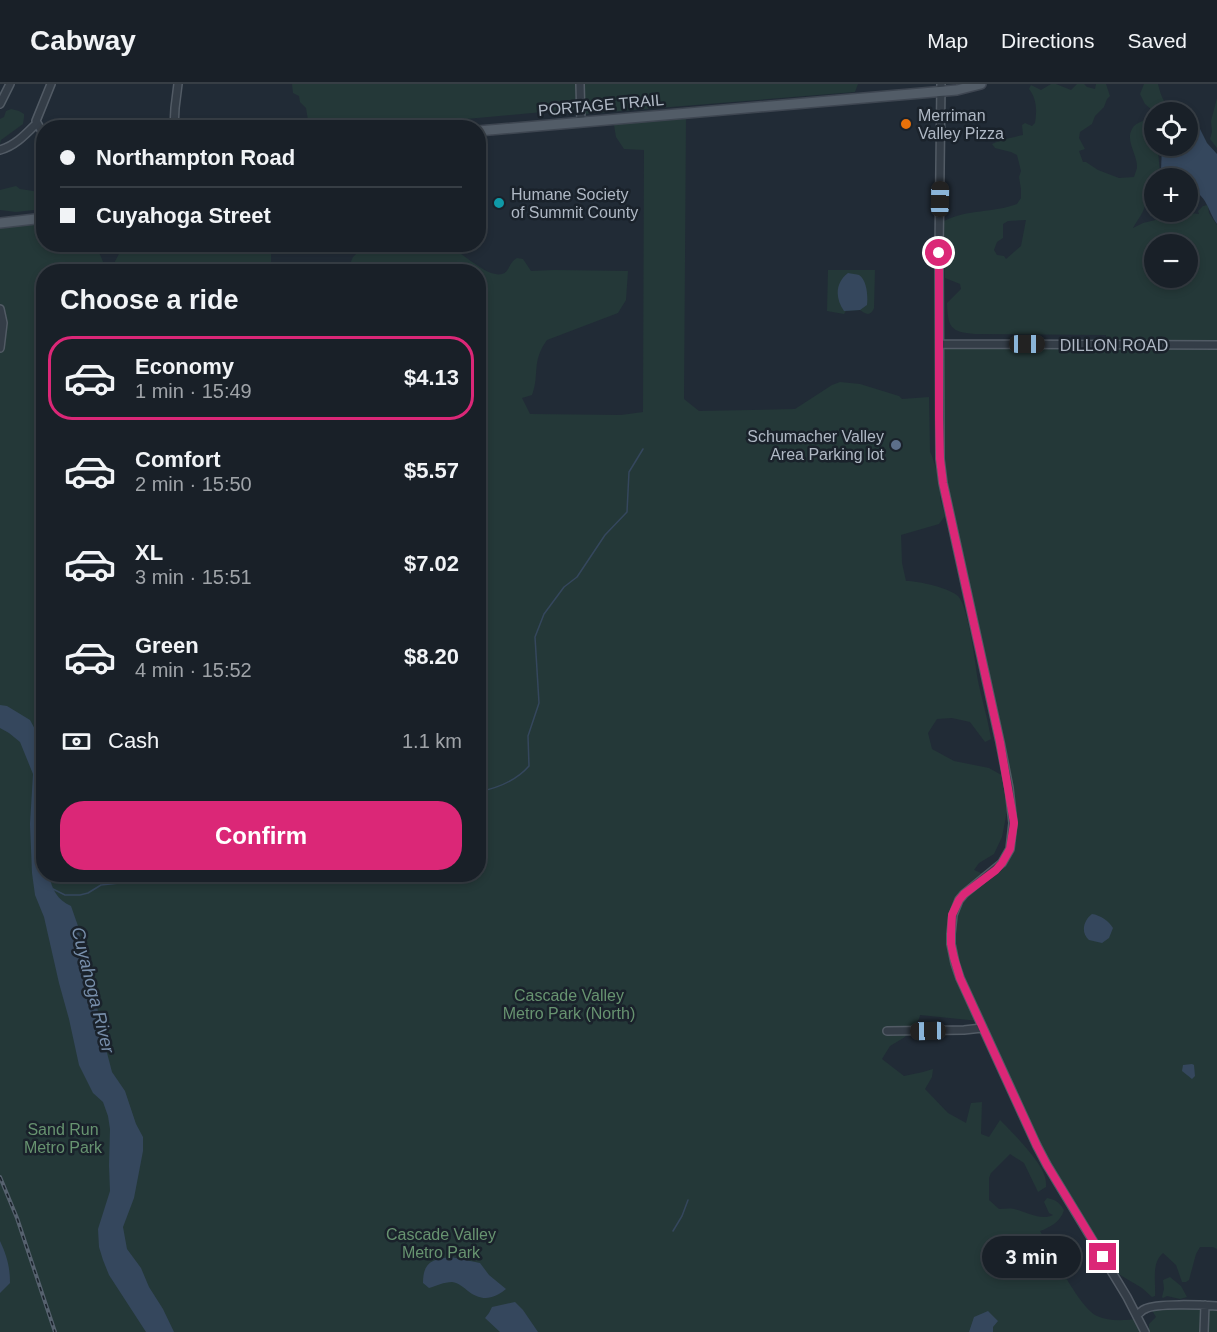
<!DOCTYPE html>
<html lang="en">
<head>
<meta charset="utf-8">
<style>
  :root { --surface:#192028; --page:#222830; --text:#f1f3f6; --muted:#9fa3a8; --line:#373e45; --accent:#db2777 }
  body { margin:0; font-family:Arial,sans-serif; background:var(--page); color:var(--text); height:100vh; display:flex; flex-direction:column; font-size:22px; white-space:nowrap }
  * { box-sizing:border-box; margin:0 }
  p { font-size:20px; color:var(--muted) }
  .icon { flex:none; width:33px; height:33px; fill:none; stroke:currentColor; stroke-width:2; stroke-linecap:round; stroke-linejoin:round }
  .map { position:relative; flex:1; overflow:hidden }
  .sheet { position:absolute; left:36px; top:180px; width:450px; height:618px; display:flex; flex-direction:column; background:var(--surface); border-radius:24px; box-shadow:0 3px 9px #0003,0 0 0 2px var(--line) }
  .sheet>* { flex:none }
  .hud { position:absolute; left:36px; top:36px; width:450px; height:132px; border-radius:24px; box-shadow:0 3px 9px #0003,0 0 0 2px var(--line); display:grid; align-content:center; height:132px; padding:0 24px; background:var(--surface) }
  .fabs { position:absolute; left:1144px; top:18px; display:grid; gap:12px }
  .fabs a { display:grid; place-items:center; width:54px; height:54px; border-radius:50%; background:var(--surface); box-shadow:0 3px 9px #0003,0 0 0 2px var(--line); font-size:30px }
  .end { position:absolute; width:27px; height:27px; margin:-14px; border:8px solid #db2777; background:#fff; box-shadow:0 0 0 3px #fff }
  .from { border-radius:50% }
  .bubble { position:absolute; height:42px; border-radius:21px; background:var(--surface); box-shadow:0 3px 9px #0003,0 0 0 2px var(--line); font-size:20px; font-weight:700; line-height:42px; text-align:center }
  .car { position:absolute; width:18px; height:36px; margin:-18px -9px; border-radius:8px; box-shadow:0 0 4px 2px #0007; background:linear-gradient(#222 24%,#8ab4d8 0 40%,#222 0 76%,#8ab4d8 0 86%,#222 0) }
  .hud b { display:flex; align-items:center; gap:21px; height:57px; font-size:22px }
  .hud b+b { border-top:2px solid var(--line) }
  .hud i { width:15px; height:15px; background:var(--text) }
  ul { padding:0; list-style:none }
  li { display:flex; align-items:center; gap:18px; height:84px; margin:0 12px 9px; padding:0 12px; border:3px solid transparent; border-radius:24px }
  li div { flex:1 }
  li b { display:block; font-size:22px }
  li em { font-style:normal; font-weight:700 }
  li.current { border-color:var(--accent) }
  li>.icon { width:54px; height:54px; stroke-width:1.5 }
  h2 { padding:0 24px; font-size:27px; line-height:72px }
  .pay { display:flex; align-items:center; gap:15px; height:66px; padding:0 24px; font-size:22px }
  .pay p { margin-inline-start:auto }
  .action { display:flex; gap:12px; margin-top:auto; padding:12px 24px }
  .action a { flex:1; height:69px; border-radius:24px; background:var(--accent); color:#fff; font-size:24px; font-weight:700; line-height:69px; text-align:center }
  header { display:flex; align-items:center; gap:36px; box-sizing:border-box; height:84px; padding:0 30px; background:var(--surface); border-bottom:2px solid var(--line) }
  header strong { font-size:28px }
  nav { display:flex; gap:33px; margin-inline-start:auto; font-size:21px }
  .map>svg:first-child { display:block }
</style>
</head>
<body>
<header>
<strong>Cabway</strong>
<nav><a>Map</a><a>Directions</a><a>Saved</a></nav>
</header>
<div class="map">
<svg width="1217" height="1248" viewBox="0 0 1217 1248">
  <rect width="100%" height="100%" fill="#212b36"/>
  <path fill="#243838" fill-rule="evenodd" d="M 292,0 L 577,0 L 575,25 L 368,44 L 311,43 L 309,42 L 306,24 L 300,18 L 299,12 L 293,9 Z
    M 582,0 L 858,0 L 855,8 L 584,30 Z
    M 1051,0 L 1056,0 L 1071,6 L 1077,0 L 1084,0 L 1087,3 L 1095,5 L 1096,0 L 1106,0 L 1110,12 L 1107,15 L 1104,23 L 1095,32 L 1092,40 L 1080,48 L 1079,54 L 1085,65 L 1079,67 L 1083,78 L 1086,78 L 1098,86 L 1119,94 L 1134,93 C 1135,90 1136,87 1137,84 C 1138,71 1125,57 1132,45 C 1136,37 1147,37 1153,32 L 1152,26 L 1145,20 L 1140,10 L 1144,0 L 1158,0 C 1161,13 1164,20 1175,28 L 1155,28 L 1155,62 L 1162,62 L 1158,66 L 1160,89 L 1159,94 L 1155,94 L 1155,104 L 1146,104 L 1143,108 C 1151,121 1139,133 1133,144 L 1143,139 L 1172,132 L 1180,128 L 1199,130 L 1198,127 L 1203,122 L 1208,121 L 1209,129 L 1217,141 L 1217,1165 L 1213,1163 L 1200,1163 L 1196,1170 L 1189,1196 L 1186,1198 L 1182,1198 L 1176,1181 L 1163,1169 C 1151,1179 1156,1198 1155,1212 L 1152,1213 L 1142,1204 L 1110,1185 L 1046,1079 L 1020,1026 L 979,937 L 920,931 L 919,935 L 905,953 L 890,962 L 882,975 L 904,992 L 923,988 L 933,985 L 932,993 L 925,1005 L 948,1029 L 966,1039 L 971,1019 L 982,1018 L 981,1050 L 989,1053 L 1000,1036 C 1012,1048 1041,1077 1045,1093 C 1046,1096 1046,1099 1046,1103 L 1038,1108 L 1024,1079 L 1010,1070 L 991,1089 L 989,1094 L 989,1116 L 999,1125 C 1004,1125 1009,1124 1014,1125 C 1027,1128 1041,1137 1053,1131 L 1049,1129 L 1044,1118 L 1047,1114 C 1056,1116 1059,1118 1064,1126 C 1061,1137 1051,1143 1040,1147 C 1051,1166 1079,1224 1097,1232 C 1110,1238 1125,1236 1139,1235 L 1145,1248 L 0,1248 L 0,144 L 39,139 L 43,142 L 44,160 L 96,161 L 106,185 L 104,188 L 44,188 L 44,790 L 478,790 L 478,188 L 347,187 L 353,173 L 366,160 C 384,161 403,161 422,161 C 429,161 438,159 445,161 C 462,166 485,194 502,190 C 509,189 509,178 517,174 L 523,175 L 531,187 L 554,186 L 628,187 L 626,216 L 618,229 L 547,256 C 531,278 540,290 532,311 L 522,314 L 530,330 L 621,331 L 643,328 L 644,66 L 624,65 L 616,53 L 614,41 L 620,38 L 686,33 L 684,315 L 699,327 L 795,325 L 832,301 L 840,298 L 860,300 L 899,312 L 902,315 L 929,313 L 930,368 L 932,372 L 940,397 L 940,414 L 945,432 L 939,440 L 901,451 L 902,479 L 906,497 C 919,497 949,504 958,512 C 969,524 975,579 978,597 C 982,616 988,635 991,655 L 985,658 L 970,638 L 952,634 L 937,635 L 928,649 L 932,665 L 954,677 L 989,684 L 1005,693 L 1008,722 L 1002,753 L 994,770 L 979,779 L 974,786 L 988,792 L 1002,779 L 1010,765 L 1013,739 L 1011,719 L 1000,658 L 943,399 L 940,365 L 940,260 L 1105,261 L 1106,251 L 975,250 C 950,248 948,243 947,219 L 961,205 L 960,200 L 945,194 L 944,137 C 968,125 993,129 1017,120 L 1021,114 L 1021,105 L 1019,93 L 1021,87 L 1017,71 L 1011,68 L 995,64 L 992,60 L 1001,56 L 1023,51 L 1022,41 L 1025,39 L 1032,42 L 1035,39 C 1037,27 1037,15 1029,5 L 1031,1 L 1041,6 ZM 1026,136 L 1021,162 L 1006,175 L 1004,172 L 997,171 L 994,166 L 997,158 L 1003,154 L 1003,140 L 1008,137 ZM 1155,160 L 1188,160 L 1188,194 L 1155,194 Z
    M 1217,14 L 1217,64 L 1210,55 L 1212,48 L 1211,37 Z
    M 11,25 L 19,27 L 24,30 L 24,33 L 23,40 L 1,56 L 0,60 L 0,35 L 4,33 L 6,27 Z
    M 16,102 L 20,105 L 40,108 L 43,106 L 43,125 L 16,128 L 0,126 L 0,106 Z
    M 122,161 L 271,161 L 271,187 L 110,187 L 121,166 Z
    M 828,186 L 875,186 L 874,224 C 871,232 866,231 860,226 L 846,227 L 844,230 L 827,227 Z
    M 1170,1193 L 1181,1202 L 1187,1213 L 1180,1215 L 1167,1212 L 1163,1214 L 1162,1213 L 1164,1205 L 1163,1196 Z
    M 1217,1222 L 1217,1248 L 1149,1248 L 1149,1240 L 1156,1233 L 1150,1223 Z"/>
  <path fill="#35475d" d="M 1188,32 L 1196,37 L 1207,59 L 1217,70 L 1217,140 C 1207,126 1208,111 1188,104 L 1188,94 L 1165,94 L 1161,86 L 1162,62 L 1188,62 Z
    M 848,189 C 851,190 857,190 859,191 C 867,196 868,212 867,221 L 860,226 L 844,227 C 835,214 835,199 848,189 Z
    M 0,621 L 7,622 L 30,636 L 43,660 L 44,790 L 49,791 C 52,805 57,816 71,822 L 78,842 L 84,874 L 94,900 L 100,942 L 112,988 L 125,1007 L 136,1040 L 143,1053 L 143,1067 L 134,1114 L 123,1143 L 127,1165 L 141,1184 L 149,1203 L 163,1225 L 174,1248 L 146,1248 L 109,1191 L 103,1176 L 99,1163 L 98,1145 L 110,1107 L 109,1081 L 110,1045 L 108,1032 L 103,1018 L 93,1009 L 79,981 L 69,935 L 59,899 L 44,833 L 35,811 L 32,789 L 30,740 L 33,690 L 20,658 L 9,649 L 0,644 Z
    M 1092,830 C 1100,831 1109,837 1113,844 L 1109,854 L 1102,859 L 1089,856 C 1080,848 1084,836 1092,830 Z
    M 1192,980 L 1194,981 L 1195,992 L 1192,995 L 1182,987 L 1183,981 Z
    M 0,1157 C 7,1172 10,1183 10,1199 L 0,1209 Z
    M 451,1173 L 480,1179 L 489,1191 L 506,1205 C 494,1215 482,1218 468,1207 C 463,1203 459,1199 452,1198 C 444,1198 436,1202 429,1204 L 423,1199 C 423,1178 432,1175 451,1173 Z
    M 515,1218 L 523,1226 L 538,1248 L 500,1248 L 485,1234 L 489,1229 L 492,1223 Z
    M 988,1227 L 998,1237 L 993,1243 L 993,1248 L 969,1248 L 974,1233 Z"/>
  <g fill="none" stroke-linecap="round" stroke-linejoin="round">
    <path stroke="#35475d" stroke-width="1.5" d="M 478,708 C 498,704 516,697 529,682 L 528,652 L 539,619 L 535,553 L 544,530 L 564,503 L 577,493 L 605,451 L 627,428 L 629,388 L 643,365
      M 53,805 L 65,811 L 80,811 L 88,809 L 101,801 L 129,798 L 161,790
      M 673,1147 L 682,1132 L 688,1116"/>
    <g stroke="#525b65" stroke-width="10">
      <path id="minor" d="M 580,0 L 581,38
        M 941,0 L 939,169 L 940,375 L 943,399 L 1000,658 L 1009,704 L 1013,739 L 1010,765 L 1002,779 L 964,810 L 959,816 L 953,831 L 951,850 L 951,860 L 955,879 L 960,894 L 1037,1062 L 1047,1081 L 1127,1213 L 1145,1248
        M 0,20 L 10,0
        M 174,44 L 175,24 L 178,0
        M 44,51 L 36,37 L 51,0
        M 0,66 C 15,62 26,50 36,40
        M 0,225 L 3,239 L 0,264
        M 940,260 L 1217,261
        M 887,947 L 964,946 L 982,944
        M 1137,1231 C 1140,1229 1142,1226 1145,1225 C 1156,1219 1202,1221 1217,1222
        M 1204,1248 L 1205,1221"/>
    </g>
    <g stroke="#3e4651" stroke-width="12">
      <path id="major" d="M 478,47 L 957,6 L 981,0
        M 0,139 L 44,134"/>
    </g>
    <use href="#minor" stroke="#343d47" stroke-width="7"/>
    <use href="#major" stroke="#525c67" stroke-width="9"/>
    <g stroke="#56616e" stroke-width="4">
      <path id="rail" d="M 0,1093 L 17,1134 L 55,1248"/>
    </g>
    <use href="#rail" stroke="#1a222b" stroke-width="1.5" stroke-dasharray="4.5" stroke-linecap="butt"/>
  </g>
  <g fill="none" stroke-linecap="round" stroke-linejoin="round">
    <path stroke="#db2777" stroke-width="8" d="M 939,169 L 939,333 L 940,375 L 943,399 L 1000,658 L 1014,739 L 1010,765 L 1002,779 L 996,786 L 964,810 L 959,816 L 952,831 L 951,850 L 951,860 L 954,874 L 960,894 L 1037,1062 L 1047,1081 L 1103,1173"/>
  </g>
  <circle fill="#e8710a" stroke="#1a222b" stroke-width="2" cx="906" cy="40" r="6"/>
  <circle fill="#0f9aa8" stroke="#1a222b" stroke-width="2" cx="499" cy="119" r="6"/>
  <circle fill="#5c6f8a" stroke="#1a222b" stroke-width="2" cx="896" cy="361" r="6"/>
  <g text-anchor="middle" dominant-baseline="central" stroke-width="5" stroke-linejoin="round" paint-order="stroke">
    <g font-size="16" fill="#afb8c4" stroke="#1a222b">
      <text transform="translate(601 21) rotate(-5)">PORTAGE TRAIL</text>
      <text x="1114" y="261">DILLON ROAD</text>
    </g>
    <g font-size="16" fill="#afb8c4" stroke="#1a222b" text-anchor="start">
      <text x="918" y="31">Merriman<tspan x="918" dy="18">Valley Pizza</tspan></text>
      <text x="511" y="110">Humane Society<tspan x="511" dy="18">of Summit County</tspan></text>
      <text x="884" y="352" text-anchor="end">Schumacher Valley<tspan x="884" dy="18">Area Parking lot</tspan></text>
    </g>
    <g font-size="16" fill="#679370" stroke="#1a222b">
      <text x="569" y="911">Cascade Valley<tspan x="569" dy="18">Metro Park (North)</tspan></text>
      <text x="63" y="1045">Sand Run<tspan x="63" dy="18">Metro Park</tspan></text>
      <text x="441" y="1150">Cascade Valley<tspan x="441" dy="18">Metro Park</tspan></text>
    </g>
    <g font-size="18" font-style="italic" fill="#788fab" stroke="#1a222b">
      <text transform="translate(93 906) rotate(76)">Cuyahoga River</text>
    </g>
  </g>
</svg>
<div class="fabs">
<a><svg class="icon" aria-label="locate" viewBox="0 0 24 24"><circle cx="12" cy="12" r="6"/><path d="M12 2v4M12 18v4M2 12h4M18 12h4"/></svg></a>
<a>+</a>
<a>−</a>
</div>
<i class="end from" style="left:939px;top:169px"></i>
<i class="end" style="left:1103px;top:1173px"></i>
<div class="bubble" style="left:982px;top:1152px;width:99px">3 min</div>
<i class="car" style="left:940px;top:115px;rotate:1deg"></i>
<i class="car" style="left:1027px;top:260px;rotate:90deg"></i>
<i class="car" style="left:928px;top:947px;rotate:269deg"></i>
<div class="hud">
<b><i class="from"></i>Northampton Road</b>
<b><i></i>Cuyahoga Street</b>
</div>
<section class="sheet">
<h2>Choose a ride</h2>
<ul>
<li class="current"><svg class="icon" aria-label="car" viewBox="0 0 24 24"><path d="M5 17H2v-5l4-1 3-4h7l3 4 3 1v5h-3M9 17h6M6 11h13"/><circle cx="7" cy="17" r="2"/><circle cx="17" cy="17" r="2"/></svg><div><b>Economy</b><p>1 min · 15:49</p></div><em>$4.13</em></li>
<li><svg class="icon" aria-label="car" viewBox="0 0 24 24"><path d="M5 17H2v-5l4-1 3-4h7l3 4 3 1v5h-3M9 17h6M6 11h13"/><circle cx="7" cy="17" r="2"/><circle cx="17" cy="17" r="2"/></svg><div><b>Comfort</b><p>2 min · 15:50</p></div><em>$5.57</em></li>
<li><svg class="icon" aria-label="car" viewBox="0 0 24 24"><path d="M5 17H2v-5l4-1 3-4h7l3 4 3 1v5h-3M9 17h6M6 11h13"/><circle cx="7" cy="17" r="2"/><circle cx="17" cy="17" r="2"/></svg><div><b>XL</b><p>3 min · 15:51</p></div><em>$7.02</em></li>
<li><svg class="icon" aria-label="car" viewBox="0 0 24 24"><path d="M5 17H2v-5l4-1 3-4h7l3 4 3 1v5h-3M9 17h6M6 11h13"/><circle cx="7" cy="17" r="2"/><circle cx="17" cy="17" r="2"/></svg><div><b>Green</b><p>4 min · 15:52</p></div><em>$8.20</em></li>
</ul>
<div class="pay"><svg class="icon" aria-label="cash" viewBox="0 0 24 24"><path d="M3 7h18v10H3z"/><circle cx="12" cy="12" r="2"/></svg>Cash<p>1.1 km</p></div>
<div class="action"><a>Confirm</a></div>
</section>
</div>
</body>
</html>
